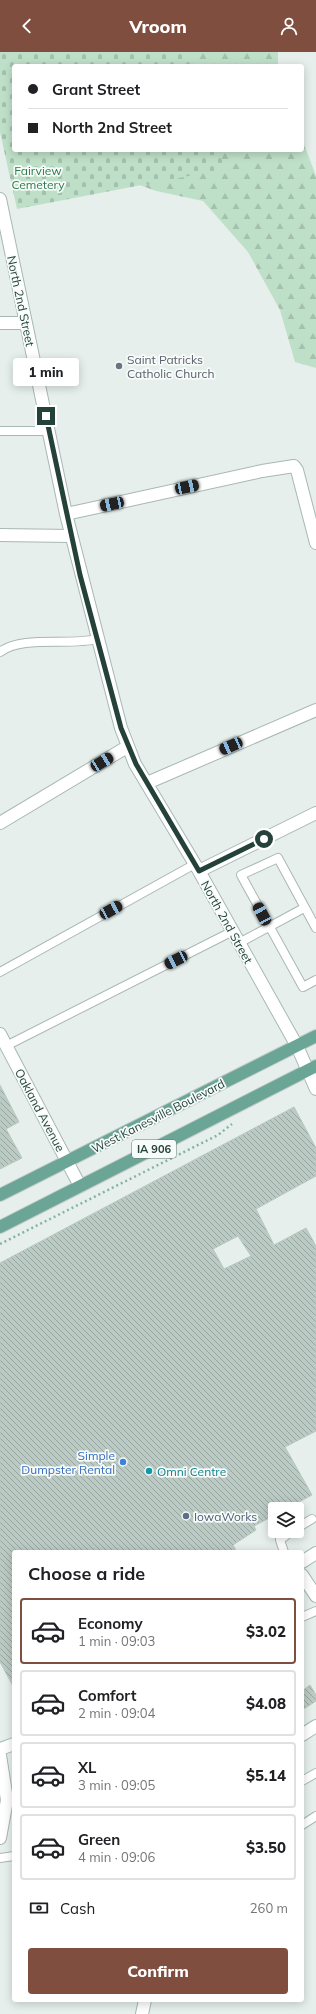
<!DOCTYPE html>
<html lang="en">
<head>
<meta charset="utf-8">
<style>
  :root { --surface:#fff; --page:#f6f6f6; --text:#202124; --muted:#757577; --line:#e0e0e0; --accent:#7f4e3f }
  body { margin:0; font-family:Mulish,sans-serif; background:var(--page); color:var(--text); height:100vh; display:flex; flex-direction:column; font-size:15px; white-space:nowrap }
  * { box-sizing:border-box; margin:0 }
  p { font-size:13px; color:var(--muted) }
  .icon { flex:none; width:22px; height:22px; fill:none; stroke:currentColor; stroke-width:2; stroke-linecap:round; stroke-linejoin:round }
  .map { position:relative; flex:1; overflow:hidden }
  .side { position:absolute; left:12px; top:1498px; width:292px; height:452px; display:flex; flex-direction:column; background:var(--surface); border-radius:4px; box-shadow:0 2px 10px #0003 }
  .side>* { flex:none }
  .guide { position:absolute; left:12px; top:12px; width:292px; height:88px; border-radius:4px; box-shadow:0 2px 10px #0003; display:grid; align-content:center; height:88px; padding:0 16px; background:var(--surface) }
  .controls { position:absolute; left:268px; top:1450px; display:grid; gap:8px }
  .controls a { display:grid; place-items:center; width:36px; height:36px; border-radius:4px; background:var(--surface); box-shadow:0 2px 10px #0003; font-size:20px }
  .end { position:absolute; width:18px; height:18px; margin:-9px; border:5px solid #24423a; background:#fff; box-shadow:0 0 0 2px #fff }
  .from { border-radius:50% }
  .bubble { position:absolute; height:28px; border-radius:4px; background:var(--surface); box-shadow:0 2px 10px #0003; font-size:13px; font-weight:800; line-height:28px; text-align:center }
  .car { position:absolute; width:12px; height:24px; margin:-12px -6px; border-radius:5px; box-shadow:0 0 3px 1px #0007; background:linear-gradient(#222 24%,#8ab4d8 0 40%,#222 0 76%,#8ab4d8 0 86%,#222 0) }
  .guide b { display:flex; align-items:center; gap:14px; height:38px; font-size:15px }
  .guide b+b { border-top:1px solid var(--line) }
  .guide i { width:10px; height:10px; background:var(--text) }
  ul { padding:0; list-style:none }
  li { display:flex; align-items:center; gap:12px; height:66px; margin:0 8px 6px; padding:0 8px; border:2px solid var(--line); border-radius:4px }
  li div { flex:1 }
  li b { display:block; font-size:15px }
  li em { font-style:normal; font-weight:800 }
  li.active { border-color:var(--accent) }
  li>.icon { width:36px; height:36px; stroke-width:1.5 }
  h2 { padding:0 16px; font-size:18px; line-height:48px }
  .pay { display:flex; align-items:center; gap:10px; height:44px; padding:0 16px; font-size:15px }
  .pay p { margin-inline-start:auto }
  .cta { display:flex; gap:8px; margin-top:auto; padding:8px 16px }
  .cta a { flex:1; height:46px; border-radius:4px; background:var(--accent); color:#fff; font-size:16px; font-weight:800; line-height:46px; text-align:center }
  header { display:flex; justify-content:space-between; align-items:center; height:52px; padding:0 16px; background:var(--accent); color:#fff; font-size:18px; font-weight:800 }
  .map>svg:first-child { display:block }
</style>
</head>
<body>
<header><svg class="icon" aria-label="back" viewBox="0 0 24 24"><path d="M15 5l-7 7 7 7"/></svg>Vroom<svg class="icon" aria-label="person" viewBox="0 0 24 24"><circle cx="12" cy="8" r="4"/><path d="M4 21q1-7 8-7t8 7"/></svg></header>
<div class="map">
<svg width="316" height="1962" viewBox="0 0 316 1962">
  <defs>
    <pattern id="forest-firs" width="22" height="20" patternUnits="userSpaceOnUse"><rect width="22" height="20" fill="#bfe0c8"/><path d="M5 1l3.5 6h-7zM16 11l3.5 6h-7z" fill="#a4c1ad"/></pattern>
    <pattern id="cemetery-stones" width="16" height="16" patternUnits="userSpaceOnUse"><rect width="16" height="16" fill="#bfe0c8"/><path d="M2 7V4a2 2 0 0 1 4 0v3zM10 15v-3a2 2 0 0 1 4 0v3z" fill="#a4c1ad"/></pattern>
    <pattern id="building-back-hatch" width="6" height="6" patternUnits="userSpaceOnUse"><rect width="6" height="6" fill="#bbcac4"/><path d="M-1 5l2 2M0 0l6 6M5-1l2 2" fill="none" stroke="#98a6a0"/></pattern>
  </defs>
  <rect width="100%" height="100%" fill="#e6efeb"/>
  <path fill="url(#forest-firs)" d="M 126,0 L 278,0 L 278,14 L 120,14 Z
    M 302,87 L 316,124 L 316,316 L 295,310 L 280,258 L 248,200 L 203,149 L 156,139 L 118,125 L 113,98 L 302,98 Z"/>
  <path fill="url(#cemetery-stones)" d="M 0,0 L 186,0 L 191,14 L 14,14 L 14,98 L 218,98 L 225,117 L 17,157 L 0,80 Z"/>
  <path fill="url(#building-back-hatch)" stroke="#b8c9c2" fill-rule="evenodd" d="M 0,1033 L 19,1070 L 6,1077 L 22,1106 L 0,1117 Z
    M 294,1055 L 316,1096 L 316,1124 L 256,1157 L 274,1193 L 306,1176 L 316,1194 L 316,1379 L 285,1395 L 312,1443 L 286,1457 L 275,1457 L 275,1463 L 254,1474 L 256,1478 L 233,1493 L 237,1500 L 14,1500 L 14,1636 L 0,1610 L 0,1211 ZM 238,1184 L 251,1204 L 224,1217 L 213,1197 Z
    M 310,1633 L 316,1643 L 316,1649 L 302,1658 L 302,1639 Z"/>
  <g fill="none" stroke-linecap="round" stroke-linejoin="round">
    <g stroke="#a8b8b2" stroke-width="10">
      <path id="service" d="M 0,379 L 49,379
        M 0,600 C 22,583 69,594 97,587
        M 316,876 L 278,806 L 241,823 L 303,935 L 316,928
        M 239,891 L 304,856
        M 0,920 L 195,812
        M 6,994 L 233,879
        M 297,1476 L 312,1467
        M 284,1500 L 280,1488 L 292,1479
        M 302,1565 L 316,1559
        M 302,1729 L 316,1721
        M 302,1773 L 316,1764
        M 0,1806 L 14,1804"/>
    </g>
    <g stroke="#a8b8b2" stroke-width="14">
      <path id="minor" d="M 0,147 L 66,462 L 121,676 L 135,712 L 199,819 L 297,994 L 316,1037
        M 0,271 L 26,271
        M 66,462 L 262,419 L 294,414 L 297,418 L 316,491
        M 0,483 L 71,484
        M 147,731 L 316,658
        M 0,771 L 127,695
        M 199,819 L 316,761
        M 0,982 L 80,1134
        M 302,1523 L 316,1544"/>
    </g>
    <g stroke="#a8b8b2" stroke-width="14">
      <path id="tertiary" d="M 0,1703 L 7,1748 L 0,1786"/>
    </g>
    <g stroke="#a4bbb3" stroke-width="14">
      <path id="secondary" d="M 302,1510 L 316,1501
        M 302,1683 L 316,1674
        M 0,1697 L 14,1692
        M 142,1962 L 145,1948"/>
    </g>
    <g stroke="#c2cac8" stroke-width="14">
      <path id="primary" d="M 0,1143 L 316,984
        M 0,1175 L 316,1014"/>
    </g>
    <path stroke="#86b3a5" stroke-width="2.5" stroke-dasharray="2 3" stroke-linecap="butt" d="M 0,1192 L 218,1083 L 232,1072"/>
    <use href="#service" stroke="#fff" stroke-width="8"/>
    <use href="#minor" stroke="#fff" stroke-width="12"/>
    <use href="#tertiary" stroke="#fff" stroke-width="12"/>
    <use href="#secondary" stroke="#fff" stroke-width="12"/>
    <use href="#primary" stroke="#6aa596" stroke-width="12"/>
  </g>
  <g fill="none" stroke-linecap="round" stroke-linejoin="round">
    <path stroke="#24423a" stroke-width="5" d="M 46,364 L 80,523 L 121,676 L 136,712 L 199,819 L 264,787"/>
  </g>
  <circle fill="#6b7280" stroke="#f7fbf9" stroke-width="1.5" cx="119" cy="314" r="4"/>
  <circle fill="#3f7fe0" stroke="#f7fbf9" stroke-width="1.5" cx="123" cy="1410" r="4"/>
  <circle fill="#0f9aa8" stroke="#f7fbf9" stroke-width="1.5" cx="149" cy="1419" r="4"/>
  <circle fill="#5c6f8a" stroke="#f7fbf9" stroke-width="1.5" cx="186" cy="1464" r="4"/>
  <g text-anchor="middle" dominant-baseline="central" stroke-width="3.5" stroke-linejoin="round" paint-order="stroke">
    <rect fill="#f7fbf9" stroke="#637a73" stroke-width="1" x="132" y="1088" width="44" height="18" rx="3"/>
    <g font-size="11" font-weight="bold" fill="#24423a">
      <text x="154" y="1097">IA 906</text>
    </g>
    <g font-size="12" fill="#2d7a4b" stroke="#f7fbf9">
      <text x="38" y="118">Fairview<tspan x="38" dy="14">Cemetery</tspan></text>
    </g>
    <g font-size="12" fill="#24423a" stroke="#f7fbf9">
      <text transform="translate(21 249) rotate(78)">North 2nd Street</text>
      <text transform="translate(227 870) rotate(61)">North 2nd Street</text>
      <text transform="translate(40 1058) rotate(62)">Oakland Avenue</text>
      <text transform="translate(158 1064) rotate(-27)">West Kanesville Boulevard</text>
    </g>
    <g font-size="12" fill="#5b616d" stroke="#f7fbf9" text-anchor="start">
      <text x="127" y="307">Saint Patricks<tspan x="127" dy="14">Catholic Church</tspan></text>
    </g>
    <g font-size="12" fill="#366cbe" stroke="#f7fbf9" text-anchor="end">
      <text x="115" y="1403">Simple<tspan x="115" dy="14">Dumpster Rental</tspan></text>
    </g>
    <g font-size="12" fill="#0d838f" stroke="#f7fbf9" text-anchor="start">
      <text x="157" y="1419">Omni Centre</text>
    </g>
    <g font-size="12" fill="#4e5e75" stroke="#f7fbf9" text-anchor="start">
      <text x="194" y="1464">IowaWorks</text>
    </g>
  </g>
</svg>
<div class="controls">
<a><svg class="icon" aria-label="layers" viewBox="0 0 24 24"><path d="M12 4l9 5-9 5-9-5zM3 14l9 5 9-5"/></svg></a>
</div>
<i class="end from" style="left:264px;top:787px"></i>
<i class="end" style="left:46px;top:364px"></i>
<div class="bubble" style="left:13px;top:306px;width:66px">1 min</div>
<i class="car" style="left:187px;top:435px;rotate:78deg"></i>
<i class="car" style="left:112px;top:452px;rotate:258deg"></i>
<i class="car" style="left:231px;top:694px;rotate:246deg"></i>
<i class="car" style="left:102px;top:710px;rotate:59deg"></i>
<i class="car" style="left:111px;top:858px;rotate:61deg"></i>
<i class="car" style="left:262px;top:862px;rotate:332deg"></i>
<i class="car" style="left:176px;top:908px;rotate:243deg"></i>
<div class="guide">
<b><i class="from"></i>Grant Street</b>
<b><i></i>North 2nd Street</b>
</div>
<section class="side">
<h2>Choose a ride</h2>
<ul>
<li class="active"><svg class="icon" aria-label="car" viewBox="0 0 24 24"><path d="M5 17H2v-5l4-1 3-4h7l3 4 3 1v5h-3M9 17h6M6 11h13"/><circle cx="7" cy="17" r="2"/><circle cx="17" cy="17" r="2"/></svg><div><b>Economy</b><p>1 min · 09:03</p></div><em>$3.02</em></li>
<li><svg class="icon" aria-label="car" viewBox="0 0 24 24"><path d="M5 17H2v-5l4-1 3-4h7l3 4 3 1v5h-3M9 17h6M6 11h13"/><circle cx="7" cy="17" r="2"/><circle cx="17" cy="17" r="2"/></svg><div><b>Comfort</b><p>2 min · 09:04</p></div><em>$4.08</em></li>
<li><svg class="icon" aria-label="car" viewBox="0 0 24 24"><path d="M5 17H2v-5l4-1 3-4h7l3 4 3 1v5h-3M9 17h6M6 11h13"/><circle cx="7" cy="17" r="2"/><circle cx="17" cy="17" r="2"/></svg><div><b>XL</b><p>3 min · 09:05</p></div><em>$5.14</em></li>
<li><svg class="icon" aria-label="car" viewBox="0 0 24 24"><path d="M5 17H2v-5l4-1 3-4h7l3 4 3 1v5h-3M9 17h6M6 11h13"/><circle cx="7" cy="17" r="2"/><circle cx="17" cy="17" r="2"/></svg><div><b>Green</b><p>4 min · 09:06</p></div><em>$3.50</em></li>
</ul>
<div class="pay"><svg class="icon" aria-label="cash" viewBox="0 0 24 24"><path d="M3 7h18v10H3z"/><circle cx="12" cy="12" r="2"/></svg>Cash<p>260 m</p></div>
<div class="cta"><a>Confirm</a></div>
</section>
</div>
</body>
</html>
